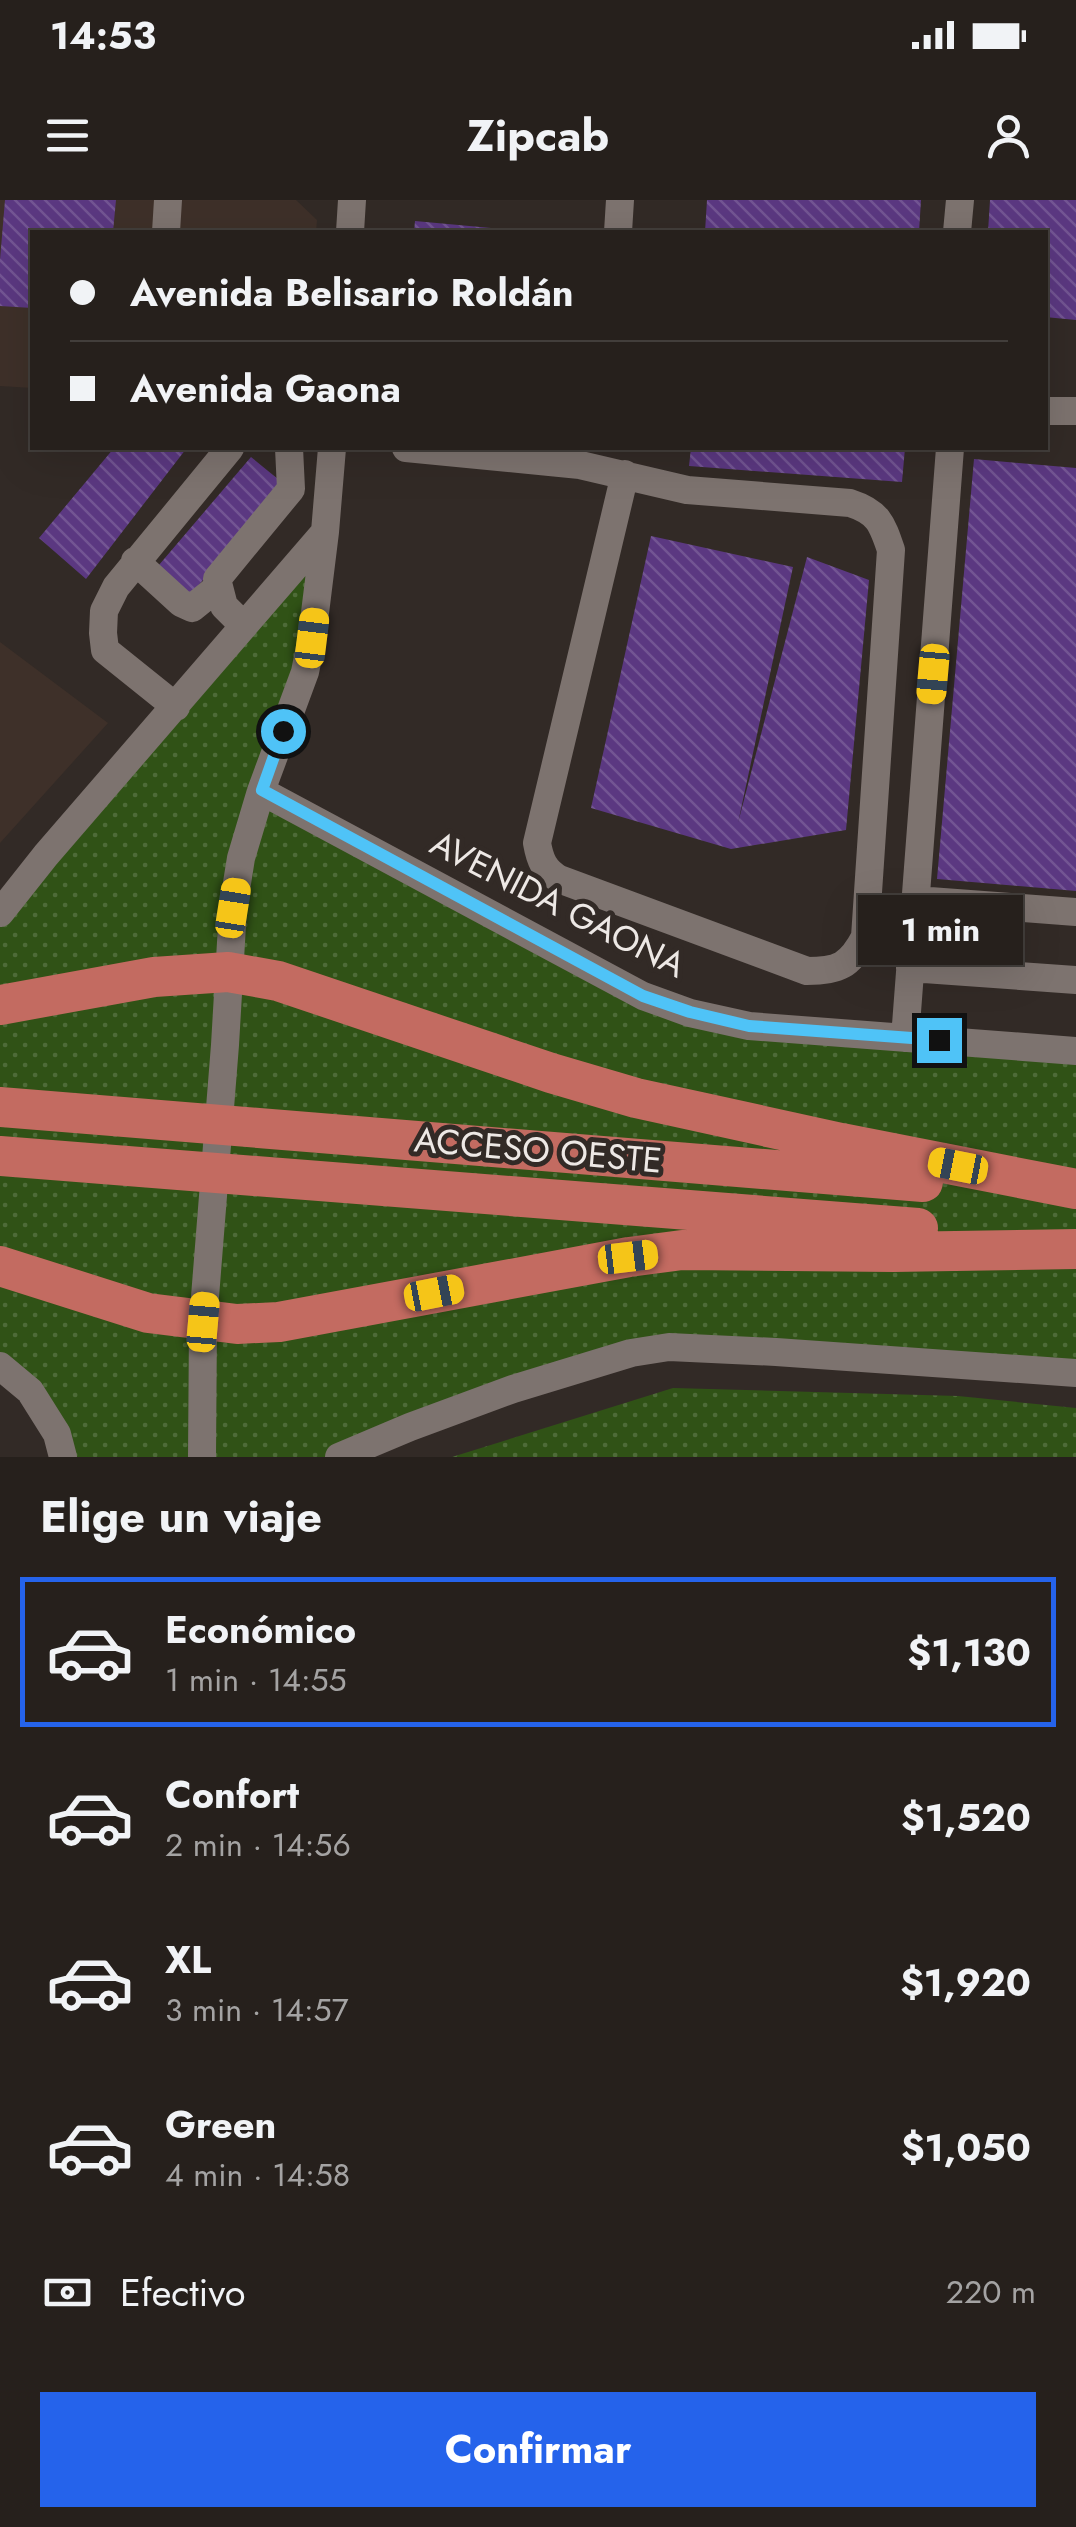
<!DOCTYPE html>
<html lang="es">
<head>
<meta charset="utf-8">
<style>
  :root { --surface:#26201c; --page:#322d29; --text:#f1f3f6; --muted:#a4a3a3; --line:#423e3b; --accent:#2563eb }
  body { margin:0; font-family:Jost,sans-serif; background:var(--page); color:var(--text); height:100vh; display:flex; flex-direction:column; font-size:38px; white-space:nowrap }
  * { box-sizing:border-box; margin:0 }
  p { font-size:32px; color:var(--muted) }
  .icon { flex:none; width:55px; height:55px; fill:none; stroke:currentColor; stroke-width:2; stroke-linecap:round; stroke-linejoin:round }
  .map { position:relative; height:1257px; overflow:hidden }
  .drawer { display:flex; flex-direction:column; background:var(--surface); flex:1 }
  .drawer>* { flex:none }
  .banner { position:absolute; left:30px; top:30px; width:1018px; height:220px; border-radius:0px; box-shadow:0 10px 40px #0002,0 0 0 2px var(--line); display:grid; align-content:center; height:220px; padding:0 40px; background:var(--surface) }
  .end { position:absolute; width:45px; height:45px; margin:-22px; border:12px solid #4fc3f7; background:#111; box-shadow:0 0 0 5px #111 }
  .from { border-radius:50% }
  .bubble { position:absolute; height:70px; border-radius:0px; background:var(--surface); box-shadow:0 10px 40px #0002,0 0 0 2px var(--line); font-size:32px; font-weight:700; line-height:70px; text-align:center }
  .car { position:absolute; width:30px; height:60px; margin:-30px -15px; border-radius:12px; box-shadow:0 0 8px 2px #0007; background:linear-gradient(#f5c518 24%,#345 0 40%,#f5c518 0 76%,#345 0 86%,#f5c518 0) }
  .banner b { display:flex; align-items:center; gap:35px; height:95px; font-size:38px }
  .banner b+b { border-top:2px solid var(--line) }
  .banner i { width:25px; height:25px; background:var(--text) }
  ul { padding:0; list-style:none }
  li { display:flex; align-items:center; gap:30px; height:150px; margin:0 20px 15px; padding:0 20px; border:5px solid transparent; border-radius:0px }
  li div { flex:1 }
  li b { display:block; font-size:38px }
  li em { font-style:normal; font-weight:700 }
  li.current { border-color:var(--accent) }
  li>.icon { width:90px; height:90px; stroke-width:1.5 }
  h2 { padding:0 40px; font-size:45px; line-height:120px }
  .pay { display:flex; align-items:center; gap:25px; height:110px; padding:0 40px; font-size:38px }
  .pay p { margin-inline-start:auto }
  .cta { display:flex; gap:20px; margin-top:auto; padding:20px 40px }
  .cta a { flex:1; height:115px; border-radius:0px; background:var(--accent); color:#fff; font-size:40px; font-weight:700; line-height:115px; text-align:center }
  .status { display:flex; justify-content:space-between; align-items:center; height:70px; padding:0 50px; background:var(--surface); direction:ltr }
  .status svg { height:28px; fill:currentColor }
  header { display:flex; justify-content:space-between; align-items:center; height:130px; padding:0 40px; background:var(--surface); font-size:45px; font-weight:700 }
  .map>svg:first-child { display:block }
</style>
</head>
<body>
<div class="status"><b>14:53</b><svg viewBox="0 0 49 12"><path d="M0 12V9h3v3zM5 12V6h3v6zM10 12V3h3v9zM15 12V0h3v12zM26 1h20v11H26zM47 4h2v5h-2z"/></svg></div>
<header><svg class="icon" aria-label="menu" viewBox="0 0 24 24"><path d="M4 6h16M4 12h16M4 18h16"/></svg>Zipcab<svg class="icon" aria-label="person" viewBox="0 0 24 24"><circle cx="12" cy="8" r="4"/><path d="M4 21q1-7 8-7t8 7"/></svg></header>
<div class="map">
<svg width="1076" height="1257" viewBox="0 0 1076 1257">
  <defs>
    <pattern id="green-dots" width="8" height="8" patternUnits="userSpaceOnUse" patternTransform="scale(2.5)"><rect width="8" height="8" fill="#305216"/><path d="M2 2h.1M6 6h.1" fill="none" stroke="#4e6b38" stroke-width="1.8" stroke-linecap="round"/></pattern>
    <pattern id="building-back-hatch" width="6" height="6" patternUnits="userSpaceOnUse" patternTransform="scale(2.5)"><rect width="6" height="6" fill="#5b3881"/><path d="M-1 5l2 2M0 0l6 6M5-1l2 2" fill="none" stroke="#735593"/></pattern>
  </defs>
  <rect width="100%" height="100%" fill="#322a26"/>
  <path fill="#3e3029" d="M 0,0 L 296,0 L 317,20 L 316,32 L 32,32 L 32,188 L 0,186 Z
    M 0,442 L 108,523 L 0,643 Z"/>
  <path fill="url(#green-dots)" d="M 325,332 L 262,591 L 690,813 L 1076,851 L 1076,1173 L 669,1147 L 339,1257 L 63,1257 L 0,1166 L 0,713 Z
    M 673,1188 L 958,1196 L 1076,1208 L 1076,1257 L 452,1257 Z"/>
  <path fill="url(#building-back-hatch)" d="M 5,0 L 116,0 L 113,32 L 32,32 L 32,108 L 0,106 L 0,60 Z
    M 707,0 L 921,0 L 919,32 L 705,32 Z
    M 990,0 L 1076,0 L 1076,120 L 1045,117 L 1045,32 L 988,32 Z
    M 415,21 L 513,30 L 513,32 L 414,32 Z
    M 114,248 L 184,248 L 186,249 L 86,379 L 39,338 Z
    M 691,248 L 905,248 L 902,282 L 689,266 Z
    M 251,257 L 284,284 L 186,400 L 153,372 Z
    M 974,259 L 1076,268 L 1076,691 L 937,679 Z
    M 651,336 L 793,367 L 738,623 L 807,357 L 869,380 L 846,630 L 731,649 L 591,608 Z"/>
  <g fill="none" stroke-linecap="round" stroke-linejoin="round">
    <path stroke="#7d736f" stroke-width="28" d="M 166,32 L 168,0
      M 350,32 L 352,0
      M 618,32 L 620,0
      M 957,32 L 960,0
      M 1045,211 L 1076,211
      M 406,248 L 580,265 L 687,290 L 850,303 C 878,312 882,323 891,350 L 865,737 C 850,766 838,771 807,771 L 559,679 C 544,670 540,660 537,643 L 625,274
      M 135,361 L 181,403 L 192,408 L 218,387
      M 244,426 L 224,406 L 217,379 L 291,289 L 289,248
      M 176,507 L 105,450 L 103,433 L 104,411 L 116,387 L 230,248
      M 261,591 L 643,796 L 690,813 L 749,826 L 1076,851
      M 916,700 L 1076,712
      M 0,713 L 46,655 L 325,332
      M 910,768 L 1076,780
      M 905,838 L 950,248
      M 0,1166 L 30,1191 L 57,1234 L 63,1257
      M 202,1257 L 203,1122 L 225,845 L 233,708 L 241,658 L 261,591 L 305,472 L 312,437 L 325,332 L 332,248
      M 339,1257 L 410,1227 L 513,1189 L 631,1153 L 669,1147 L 776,1152 L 1076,1173"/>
    <path stroke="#c36b61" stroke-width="40" d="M 0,805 L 154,777 L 228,772 L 278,781 L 551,873 L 636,898 L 841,943 L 1076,989
      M 0,907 L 923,982
      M 0,956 L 918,1028
      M 0,1066 L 148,1113 L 237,1124 L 279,1122 L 629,1057 L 682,1050 L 893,1052 L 1076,1049"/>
  </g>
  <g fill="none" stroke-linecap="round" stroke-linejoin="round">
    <path stroke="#4fc3f7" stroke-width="12" d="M 283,531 L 262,590 L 643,796 L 690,812 L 749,826 L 939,840"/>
  </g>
  <g text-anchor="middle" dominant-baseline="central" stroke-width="10" stroke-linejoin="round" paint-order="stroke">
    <g font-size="35" fill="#ede8e5" stroke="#322a26">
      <text transform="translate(558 704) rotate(27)">AVENIDA GAONA</text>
      <text transform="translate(538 950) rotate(5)">ACCESO OESTE</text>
    </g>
  </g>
</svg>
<i class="end from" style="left:283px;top:531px"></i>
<i class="end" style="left:939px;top:840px"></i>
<div class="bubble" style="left:858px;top:695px;width:165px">1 min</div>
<i class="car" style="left:312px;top:438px;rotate:7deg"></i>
<i class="car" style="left:933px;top:474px;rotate:185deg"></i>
<i class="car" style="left:233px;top:708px;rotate:9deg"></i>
<i class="car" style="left:958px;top:966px;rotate:281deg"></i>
<i class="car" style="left:628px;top:1057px;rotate:83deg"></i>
<i class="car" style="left:434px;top:1093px;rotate:79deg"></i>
<i class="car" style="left:203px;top:1122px;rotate:5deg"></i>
<div class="banner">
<b><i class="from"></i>Avenida Belisario Roldán</b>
<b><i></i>Avenida Gaona</b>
</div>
</div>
<section class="drawer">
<h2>Elige un viaje</h2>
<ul>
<li class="current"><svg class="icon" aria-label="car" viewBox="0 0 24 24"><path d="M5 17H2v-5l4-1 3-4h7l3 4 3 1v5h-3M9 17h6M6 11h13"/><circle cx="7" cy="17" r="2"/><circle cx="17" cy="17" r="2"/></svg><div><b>Económico</b><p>1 min · 14:55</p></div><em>$1,130</em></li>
<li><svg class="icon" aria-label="car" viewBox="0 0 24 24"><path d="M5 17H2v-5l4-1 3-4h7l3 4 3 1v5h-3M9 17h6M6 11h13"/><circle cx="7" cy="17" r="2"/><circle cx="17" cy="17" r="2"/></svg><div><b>Confort</b><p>2 min · 14:56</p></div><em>$1,520</em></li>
<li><svg class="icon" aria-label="car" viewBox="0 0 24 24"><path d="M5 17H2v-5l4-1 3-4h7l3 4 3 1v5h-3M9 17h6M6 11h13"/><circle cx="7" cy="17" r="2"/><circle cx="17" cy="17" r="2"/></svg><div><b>XL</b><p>3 min · 14:57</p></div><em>$1,920</em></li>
<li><svg class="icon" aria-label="car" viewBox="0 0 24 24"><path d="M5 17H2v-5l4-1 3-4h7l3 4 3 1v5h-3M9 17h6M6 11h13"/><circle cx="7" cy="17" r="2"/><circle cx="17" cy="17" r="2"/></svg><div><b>Green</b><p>4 min · 14:58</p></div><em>$1,050</em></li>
</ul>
<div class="pay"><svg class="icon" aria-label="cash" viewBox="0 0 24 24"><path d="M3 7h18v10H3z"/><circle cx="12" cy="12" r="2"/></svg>Efectivo<p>220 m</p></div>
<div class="cta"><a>Confirmar</a></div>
</section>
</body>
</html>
